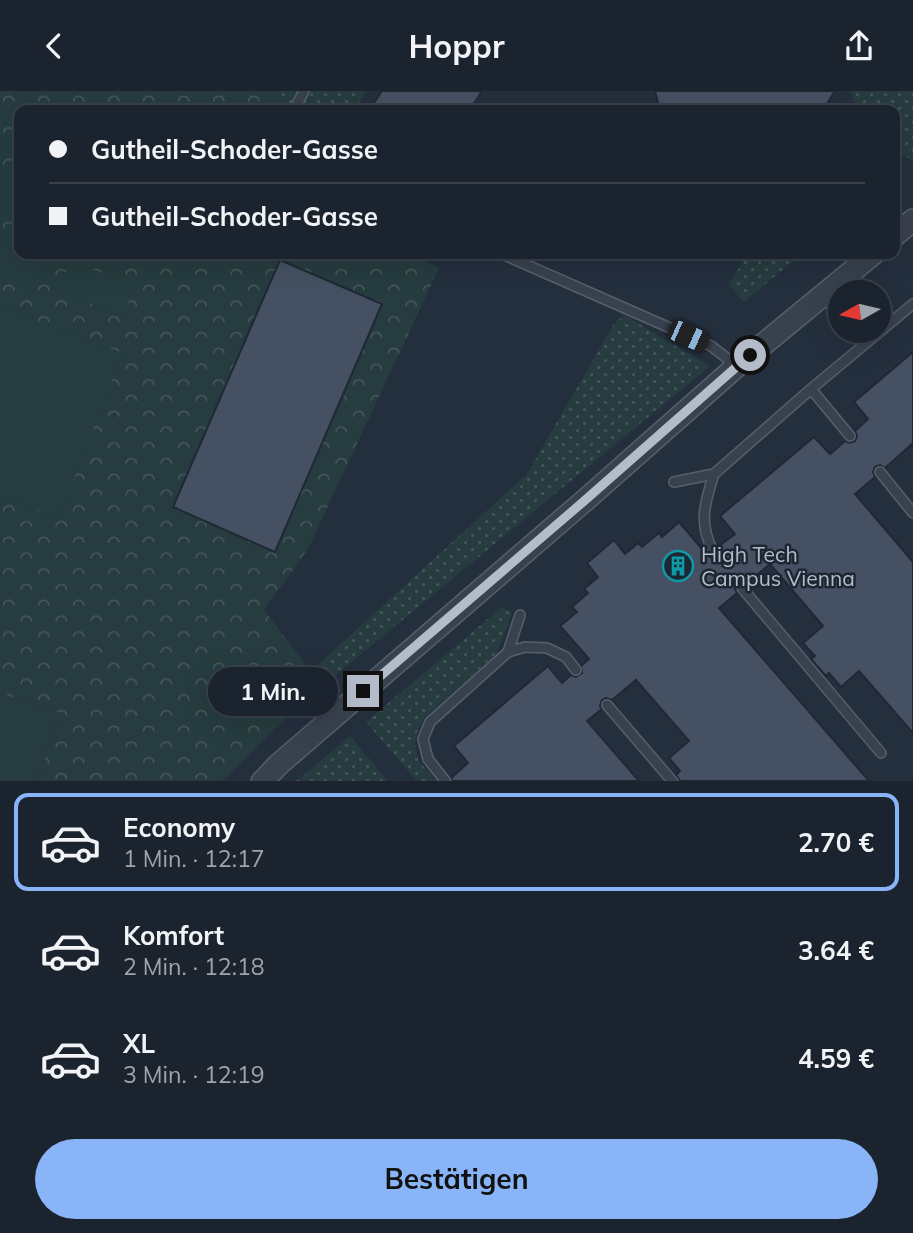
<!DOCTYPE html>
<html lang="de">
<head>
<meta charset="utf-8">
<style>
  :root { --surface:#1b232e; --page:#282f3a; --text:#f1f3f6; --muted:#a0a4aa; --line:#39404a; --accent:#8ab4f8 }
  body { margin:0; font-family:Mulish,sans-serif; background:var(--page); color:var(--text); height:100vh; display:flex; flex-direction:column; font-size:26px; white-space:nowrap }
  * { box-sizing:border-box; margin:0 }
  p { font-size:23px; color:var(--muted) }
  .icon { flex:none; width:38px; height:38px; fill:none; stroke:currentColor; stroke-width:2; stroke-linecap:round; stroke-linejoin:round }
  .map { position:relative; height:690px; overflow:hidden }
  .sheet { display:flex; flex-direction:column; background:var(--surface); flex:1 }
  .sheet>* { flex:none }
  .top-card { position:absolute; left:14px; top:14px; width:886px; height:154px; border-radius:14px; box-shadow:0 7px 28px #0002,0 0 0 2px var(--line); display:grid; align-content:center; height:154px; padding:0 35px; background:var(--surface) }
  .needle { width:46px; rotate:262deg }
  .fabs { position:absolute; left:828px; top:189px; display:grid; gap:14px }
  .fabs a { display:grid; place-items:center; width:63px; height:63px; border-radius:50%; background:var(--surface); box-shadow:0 7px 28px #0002,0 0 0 2px var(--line); font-size:35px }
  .end { position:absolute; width:32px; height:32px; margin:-16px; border:9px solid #b4bcc9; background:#111; box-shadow:0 0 0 4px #111 }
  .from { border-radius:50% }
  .bubble { position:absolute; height:49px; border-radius:24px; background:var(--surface); box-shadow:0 7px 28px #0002,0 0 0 2px var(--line); font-size:23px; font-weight:700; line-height:49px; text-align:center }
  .car { position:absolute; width:21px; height:42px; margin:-21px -10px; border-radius:9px; box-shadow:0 0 5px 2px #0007; background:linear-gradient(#222 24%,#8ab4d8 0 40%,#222 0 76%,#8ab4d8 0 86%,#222 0) }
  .top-card b { display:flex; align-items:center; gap:24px; height:66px; font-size:26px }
  .top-card b+b { border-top:2px solid var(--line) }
  .top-card i { width:18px; height:18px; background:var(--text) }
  ul { padding:12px 0 0; list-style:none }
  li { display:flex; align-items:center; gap:21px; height:98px; margin:0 14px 10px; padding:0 21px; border:4px solid transparent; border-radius:14px }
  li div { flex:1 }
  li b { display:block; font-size:26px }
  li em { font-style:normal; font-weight:700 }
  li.selected { border-color:var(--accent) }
  li>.icon { width:63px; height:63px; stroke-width:1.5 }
  .primary-button { display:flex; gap:14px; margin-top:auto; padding:14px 35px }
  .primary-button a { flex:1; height:80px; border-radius:42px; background:var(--accent); color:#111; font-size:28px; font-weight:700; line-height:80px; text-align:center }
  header { display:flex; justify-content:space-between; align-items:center; height:91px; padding:0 35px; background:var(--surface); font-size:32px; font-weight:700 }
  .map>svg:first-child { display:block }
</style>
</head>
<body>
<header><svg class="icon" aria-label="back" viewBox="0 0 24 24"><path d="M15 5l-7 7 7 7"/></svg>Hoppr<svg class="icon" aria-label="share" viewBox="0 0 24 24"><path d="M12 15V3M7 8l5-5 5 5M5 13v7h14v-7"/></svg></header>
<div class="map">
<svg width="913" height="691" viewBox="0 0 913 691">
  <defs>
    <pattern id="grass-dots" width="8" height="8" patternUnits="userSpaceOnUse" patternTransform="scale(1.75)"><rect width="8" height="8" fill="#263c3f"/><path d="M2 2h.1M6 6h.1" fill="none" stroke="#435659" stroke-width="1.8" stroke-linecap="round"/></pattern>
    <pattern id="park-crowns" width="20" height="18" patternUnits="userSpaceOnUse" patternTransform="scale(1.75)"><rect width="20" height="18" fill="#263c3f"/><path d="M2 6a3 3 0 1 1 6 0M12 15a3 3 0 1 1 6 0" fill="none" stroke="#435659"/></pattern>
  </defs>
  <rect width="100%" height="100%" fill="#242f3e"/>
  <path fill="url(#grass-dots)" d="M 272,0 L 366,0 L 355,19 L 291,19 Z
    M 851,0 L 913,0 L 913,70 L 894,58 L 894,19 L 855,19 Z
    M 747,163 L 802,163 L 744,211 L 729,194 Z
    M 624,224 L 710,275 L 325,593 L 318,590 L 311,580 L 527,383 L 614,233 Z
    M 502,516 L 512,522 L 496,563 L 425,626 L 417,641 L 415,653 L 419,670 L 436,690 L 417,690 L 366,631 Z
    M 350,645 L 388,690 L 296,690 L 303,685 Z"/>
  <path fill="url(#park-crowns)" d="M 0,0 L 272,0 L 291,19 L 19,19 L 19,163 L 408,163 L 439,177 L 308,458 L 264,519 L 318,590 L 325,593 L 280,633 L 221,691 L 37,690 L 59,622 L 0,602 Z"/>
  <path fill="#263c3f" d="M 0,95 L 19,102 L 19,130 L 0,123 Z
    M 0,138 L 19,145 L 19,163 L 39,163 L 28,194 L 0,183 Z
    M 70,170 L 135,195 L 123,224 L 58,200 Z
    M 0,215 L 122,262 L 59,427 L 0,404 Z
    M 0,602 L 59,622 L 37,690 L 0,690 Z"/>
  <path fill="#455162" stroke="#1f2835" stroke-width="2" d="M 382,0 L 482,0 L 470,19 L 369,19 Z
    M 655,0 L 835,0 L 823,19 L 660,19 Z
    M 280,169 L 382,213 L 275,461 L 173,416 Z
    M 913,261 L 913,352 L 885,377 L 880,374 L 875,376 L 873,381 L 875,386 L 855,403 L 913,471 L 913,642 L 859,580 L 841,596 L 829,582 L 826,585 L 811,568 L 815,565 L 803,552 L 823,535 L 770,473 L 747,492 L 741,490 L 737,492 L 735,498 L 737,502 L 719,517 L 869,690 L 680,690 L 676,684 L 680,680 L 669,667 L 689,650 L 636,589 L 612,609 L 606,607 L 602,609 L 600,615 L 602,618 L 587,630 L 639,690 L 453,690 L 451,687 L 468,672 L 454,655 L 548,575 L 562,592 L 571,584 L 576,586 L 582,582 L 581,575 L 589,568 L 560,535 L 577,521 L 572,516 L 588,502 L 584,498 L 598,486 L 587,472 L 614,449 L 625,463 L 638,452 L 642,456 L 659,442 L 662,446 L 679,431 L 708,465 L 712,467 L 716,466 L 720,461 L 719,455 L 735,443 L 720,425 L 814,346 L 830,363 L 845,350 L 850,352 L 855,350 L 857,345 L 855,340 L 868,328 L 854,311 Z"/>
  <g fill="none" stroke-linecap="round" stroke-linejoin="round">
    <g stroke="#565f6c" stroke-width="12">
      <path id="service" d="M 294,19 L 304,0
        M 502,163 L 711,255 L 737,275
        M 811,298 L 850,345
        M 880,381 L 913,422
        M 674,391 L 714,383 L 811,298 L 913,213
        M 713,460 C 698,431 705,411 714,383
        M 742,497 L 881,662
        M 508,561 L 520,524
        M 607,614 L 673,691
        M 446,691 L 428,668 L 423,648 L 430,631 L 508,561 L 525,556 L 547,557 L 566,566 L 576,579"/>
    </g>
    <g stroke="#565f6c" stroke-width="24">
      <path id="tertiary" d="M 894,145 L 913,129
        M 262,691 L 278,674 L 583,411 L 737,275 L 873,163"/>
    </g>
    <use href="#service" stroke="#38414e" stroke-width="9"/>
    <use href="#tertiary" stroke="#38414e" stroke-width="21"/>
  </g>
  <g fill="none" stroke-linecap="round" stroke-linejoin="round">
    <path stroke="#b4bcc9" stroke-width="9" d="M 363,600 L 583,411 L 750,264"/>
  </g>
  <defs>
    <g id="building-ring" transform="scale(1.575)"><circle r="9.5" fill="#1d2633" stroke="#0f9aa8" stroke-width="1.5"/><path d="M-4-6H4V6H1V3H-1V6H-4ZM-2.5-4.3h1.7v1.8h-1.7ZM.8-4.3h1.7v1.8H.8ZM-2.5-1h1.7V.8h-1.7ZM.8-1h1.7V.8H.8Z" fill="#0f9aa8"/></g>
  </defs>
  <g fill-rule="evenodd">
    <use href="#building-ring" x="678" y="475"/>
  </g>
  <g text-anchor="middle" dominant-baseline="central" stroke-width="5" stroke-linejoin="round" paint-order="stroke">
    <g font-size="21" fill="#b4bcc9" stroke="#1d2633" text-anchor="start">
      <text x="701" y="463">High Tech<tspan x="701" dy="24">Campus Vienna</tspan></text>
    </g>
  </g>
</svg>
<div class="fabs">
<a><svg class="needle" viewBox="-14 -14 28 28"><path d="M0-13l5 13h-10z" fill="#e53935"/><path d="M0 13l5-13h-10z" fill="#a0a4aa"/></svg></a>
</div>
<i class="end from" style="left:750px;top:264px"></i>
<i class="end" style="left:363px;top:600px"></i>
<div class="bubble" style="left:208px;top:576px;width:130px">1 Min.</div>
<i class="car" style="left:688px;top:245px;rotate:114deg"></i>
<div class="top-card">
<b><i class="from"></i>Gutheil-Schoder-Gasse</b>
<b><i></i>Gutheil-Schoder-Gasse</b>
</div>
</div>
<section class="sheet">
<ul>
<li class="selected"><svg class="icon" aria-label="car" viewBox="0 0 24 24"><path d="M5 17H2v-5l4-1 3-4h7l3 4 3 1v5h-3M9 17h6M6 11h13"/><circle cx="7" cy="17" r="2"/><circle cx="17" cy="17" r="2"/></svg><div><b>Economy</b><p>1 Min. · 12:17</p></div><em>2.70 €</em></li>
<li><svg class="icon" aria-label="car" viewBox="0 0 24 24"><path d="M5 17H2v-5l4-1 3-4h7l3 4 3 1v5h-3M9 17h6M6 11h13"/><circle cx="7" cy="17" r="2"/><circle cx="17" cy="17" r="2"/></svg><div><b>Komfort</b><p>2 Min. · 12:18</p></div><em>3.64 €</em></li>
<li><svg class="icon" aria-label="car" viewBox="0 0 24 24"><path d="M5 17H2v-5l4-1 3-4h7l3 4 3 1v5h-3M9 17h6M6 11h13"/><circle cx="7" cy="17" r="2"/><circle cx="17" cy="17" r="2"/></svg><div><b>XL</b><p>3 Min. · 12:19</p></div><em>4.59 €</em></li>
</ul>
<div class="primary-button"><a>Bestätigen</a></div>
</section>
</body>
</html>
